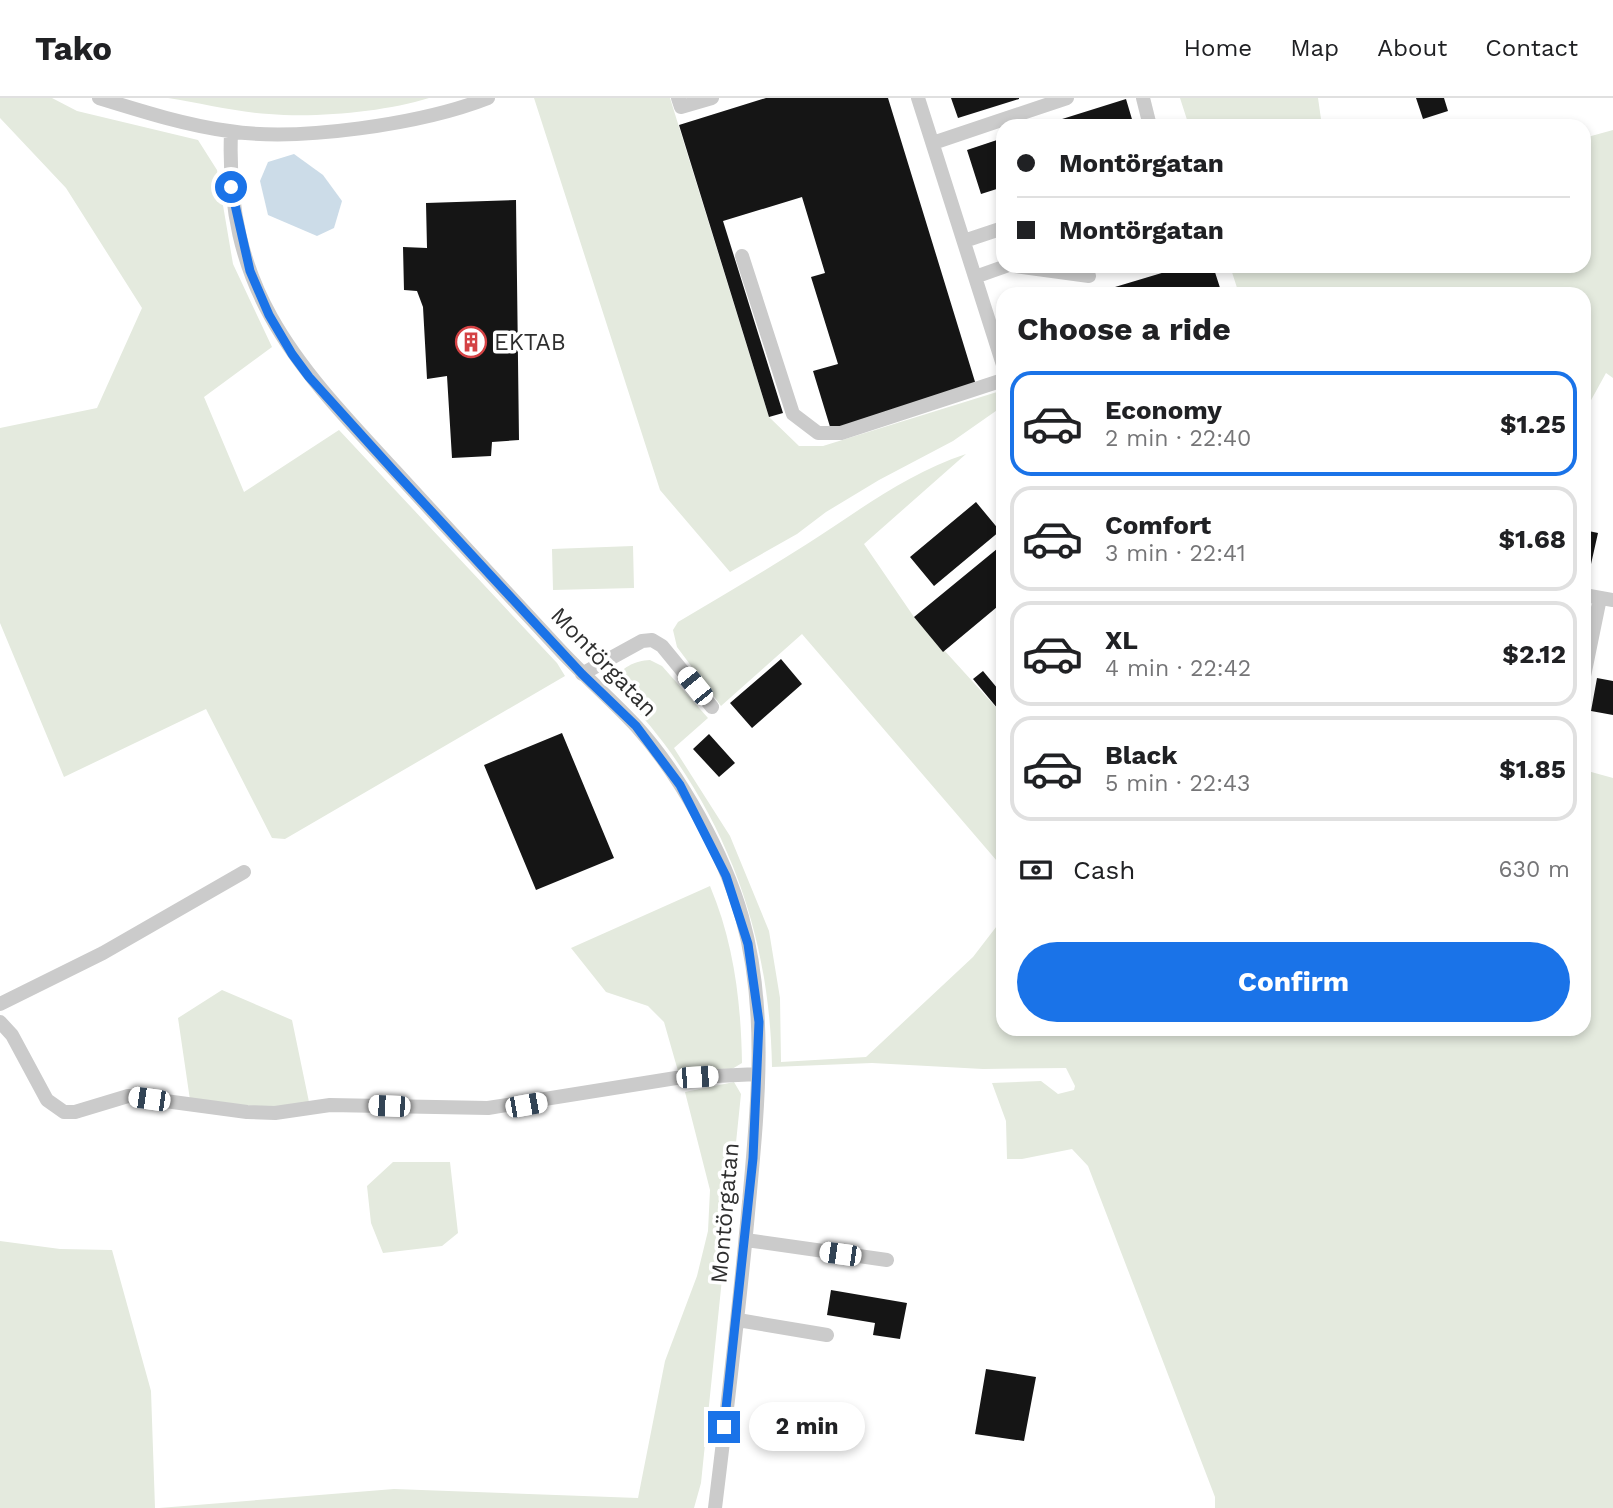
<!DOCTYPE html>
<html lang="en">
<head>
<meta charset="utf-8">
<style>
  :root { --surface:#fff; --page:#f6f6f6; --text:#202124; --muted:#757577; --line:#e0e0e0; --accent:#1a73e8 }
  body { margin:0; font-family:"Work Sans",sans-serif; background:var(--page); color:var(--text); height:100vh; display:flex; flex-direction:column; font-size:26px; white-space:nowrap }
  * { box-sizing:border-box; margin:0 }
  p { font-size:23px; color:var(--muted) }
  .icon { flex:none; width:38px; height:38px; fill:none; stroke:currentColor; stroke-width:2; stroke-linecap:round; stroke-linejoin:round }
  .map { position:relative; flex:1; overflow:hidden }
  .side { position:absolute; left:996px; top:189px; width:595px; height:749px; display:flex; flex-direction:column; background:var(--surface); border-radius:21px; box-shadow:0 4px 10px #0003 }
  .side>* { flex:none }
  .top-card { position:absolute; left:996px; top:21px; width:595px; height:154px; border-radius:21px; box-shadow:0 4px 10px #0003; display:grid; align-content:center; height:154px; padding:0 21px; background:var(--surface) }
  .end { position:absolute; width:32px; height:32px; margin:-16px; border:9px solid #1a73e8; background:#fff; box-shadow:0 0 0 4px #fff }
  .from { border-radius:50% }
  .bubble { position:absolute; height:49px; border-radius:24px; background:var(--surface); box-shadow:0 4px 10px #0003; font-size:23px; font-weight:700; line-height:49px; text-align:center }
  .car { position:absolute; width:21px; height:42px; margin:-21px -10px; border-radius:9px; box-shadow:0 0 5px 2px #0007; background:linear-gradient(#fff 24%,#345 0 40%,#fff 0 76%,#345 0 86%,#fff 0) }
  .top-card b { display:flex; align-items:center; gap:24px; height:66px; font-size:26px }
  .top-card b+b { border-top:2px solid var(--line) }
  .top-card i { width:18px; height:18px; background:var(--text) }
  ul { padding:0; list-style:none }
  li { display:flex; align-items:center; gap:21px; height:105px; margin:0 14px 10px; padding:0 7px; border:4px solid var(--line); border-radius:21px }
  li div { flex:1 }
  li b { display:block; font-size:26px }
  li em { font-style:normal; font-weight:700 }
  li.current { border-color:var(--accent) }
  li>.icon { width:63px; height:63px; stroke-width:1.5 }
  h2 { padding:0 21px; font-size:32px; line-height:84px }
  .pay { display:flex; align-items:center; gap:18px; height:77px; padding:0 21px; font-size:26px }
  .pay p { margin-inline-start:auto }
  .button { display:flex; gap:14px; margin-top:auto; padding:14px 21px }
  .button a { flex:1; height:80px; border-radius:42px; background:var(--accent); color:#fff; font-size:28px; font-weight:700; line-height:80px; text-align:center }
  header { display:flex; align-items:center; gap:42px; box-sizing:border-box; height:98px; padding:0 35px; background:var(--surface); border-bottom:2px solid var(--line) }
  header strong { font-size:33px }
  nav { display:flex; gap:38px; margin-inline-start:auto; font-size:24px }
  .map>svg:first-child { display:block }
</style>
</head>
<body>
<header>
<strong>Tako</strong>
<nav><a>Home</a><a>Map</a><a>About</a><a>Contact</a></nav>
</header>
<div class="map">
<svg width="1613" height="1410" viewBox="0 0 1613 1410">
  <rect width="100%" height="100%" fill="#fff"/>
  <path fill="#e4eade" d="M 0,0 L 52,0 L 77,13 L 198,42 L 217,72 L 233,166 L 272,249 L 204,299 L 244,394 L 339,332 L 557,565 L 565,578 L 285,741 L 272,740 L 206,611 L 64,679 L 0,525 L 0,330 L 97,310 L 142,210 L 66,90 L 0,20 Z
    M 168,0 L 429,0 C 384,14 316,20 269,16 C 235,14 201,5 168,0 Z
    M 534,0 L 670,0 L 769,319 L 799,348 L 823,348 L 997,294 L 1003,308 L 953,343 L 879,382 L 826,414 L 797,436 L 730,474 L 660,392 Z
    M 1180,0 L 1318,0 L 1322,28 L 1189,28 Z
    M 1613,32 L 1613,280 L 1606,275 L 1584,315 L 1584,196 L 1239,196 L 1230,168 L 1584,168 L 1584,40 Z
    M 966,356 L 864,446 L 914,519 L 1003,617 L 1003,770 L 802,536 L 721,608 L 677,549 L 673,532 L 678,524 C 721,498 765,473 807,446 C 860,412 906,376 966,356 Z
    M 633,448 L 634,490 L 553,492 L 552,451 Z
    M 650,562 L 662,568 L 708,620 L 674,650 L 730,738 L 769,833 L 780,900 L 781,964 L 866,959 L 973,859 L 1003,820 L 1003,931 L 1584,931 L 1584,672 L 1613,680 L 1613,1410 L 1215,1410 L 1215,1399 L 1088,1068 L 1072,1051 L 1022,1061 L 1007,1061 L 1006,1023 L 992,985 L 1041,983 L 1058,996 L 1074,992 L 1075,988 L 1066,970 L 983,971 L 872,965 L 772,969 C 770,854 738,750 671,655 C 654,631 633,608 614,585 C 620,569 635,563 650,562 Z
    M 710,788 C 734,845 741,904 742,965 L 732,971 L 678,973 L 664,924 L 648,908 L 606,894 L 571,850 Z
    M 222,892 L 292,922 L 309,1004 L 273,1010 L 190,1002 L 178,920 Z
    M 734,984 L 741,996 L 701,1385 L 694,1410 L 159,1410 L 394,1391 L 638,1400 L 665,1263 L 697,1178 L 708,1133 L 710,1092 L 685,994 Z
    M 393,1064 L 450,1064 L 458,1135 L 442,1148 L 383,1155 L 371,1125 L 367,1088 Z
    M 0,1143 L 60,1151 L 112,1152 L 151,1293 L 155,1410 L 0,1410 Z"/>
  <path fill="#ccdce8" d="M 294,56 L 323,77 L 342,103 L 334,130 L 317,138 L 268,117 L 260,83 L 268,64 Z"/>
  <path fill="#151515" d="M 766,0 L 888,0 L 976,287 L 831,332 L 813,273 L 838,266 L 811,179 L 825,175 L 802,99 L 723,123 L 783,315 L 769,319 L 679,27 Z
    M 951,0 L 1019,0 L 1019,1 L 958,20 Z
    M 1416,0 L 1444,0 L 1448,13 L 1423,21 Z
    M 1126,1 L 1134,28 L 1043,28 L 1043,27 Z
    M 1003,40 L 1003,89 L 981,96 L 967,52 Z
    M 516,102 L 519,342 L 492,344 L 491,358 L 452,360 L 447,278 L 427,281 L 423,209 L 417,193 L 404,192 L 403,149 L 427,150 L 426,105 Z
    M 1185,168 L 1213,168 L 1222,196 L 1117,196 L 1115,189 Z
    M 976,404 L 1000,433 L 934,488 L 910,459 Z
    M 1584,432 L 1598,435 L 1589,475 L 1584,474 Z
    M 1003,446 L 1003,504 L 943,554 L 914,519 Z
    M 781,561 L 802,586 L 752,630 L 730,605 Z
    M 983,573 L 1003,597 L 1003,617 L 973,581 Z
    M 1597,580 L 1613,583 L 1613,617 L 1591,613 Z
    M 562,635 L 614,760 L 536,792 L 484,667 Z
    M 709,636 L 735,665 L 719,679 L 693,651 Z
    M 831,1192 L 907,1205 L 900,1241 L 873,1237 L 875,1225 L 827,1217 Z
    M 986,1271 L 1036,1279 L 1024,1343 L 975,1336 Z"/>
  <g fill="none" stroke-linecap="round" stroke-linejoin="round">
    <path stroke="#cbcbcb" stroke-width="14" d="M 99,0 C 141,13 185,27 229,33 C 298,44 422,26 488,0
      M 678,0 L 681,9 L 712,0
      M 918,0 L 1003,267
      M 1143,0 L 1150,28
      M 231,34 C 225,193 294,264 395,373 C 450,433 504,492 559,551 C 584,578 612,602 637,629 C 681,678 724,756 742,819 C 769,915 757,1017 748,1115 C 739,1213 727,1312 715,1410
      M 933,45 L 1067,0
      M 964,143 L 1003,130
      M 742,158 L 793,316 L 818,335 L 841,335 L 1003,282
      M 1015,168 L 1089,178
      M 975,179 L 1006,168
      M 1584,497 L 1613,502
      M 582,576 L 642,543 L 652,542 L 662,548 L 712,609
      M 1584,578 L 1600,500
      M 0,906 L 103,855 L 244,774
      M 0,924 L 12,937 L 47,1002 L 64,1014 L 75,1014 L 128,998 L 247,1014 L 275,1015 L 330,1007 L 488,1010 L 676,980 L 758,976
      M 746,1142 L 887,1162
      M 738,1222 L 827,1237"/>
  </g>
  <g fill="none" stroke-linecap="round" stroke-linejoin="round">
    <path stroke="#1a73e8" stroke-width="9" d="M 231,89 L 250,173 L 269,217 L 292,256 L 309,279 L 394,373 L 582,576 L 636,628 L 680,687 L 726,778 L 748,846 L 759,924 L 753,1060 L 724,1329"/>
  </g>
  <defs>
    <g id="building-ring" transform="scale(1.575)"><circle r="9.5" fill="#fff" stroke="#d44244" stroke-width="1.5"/><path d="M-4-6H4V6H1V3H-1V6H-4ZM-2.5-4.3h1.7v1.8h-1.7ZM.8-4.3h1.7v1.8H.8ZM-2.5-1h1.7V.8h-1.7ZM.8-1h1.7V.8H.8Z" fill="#d44244"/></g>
  </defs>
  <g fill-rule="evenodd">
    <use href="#building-ring" x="471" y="244"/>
  </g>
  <g text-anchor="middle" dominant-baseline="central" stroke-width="7" stroke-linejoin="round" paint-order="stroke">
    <g font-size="23" fill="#2e2e2e" stroke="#fff" text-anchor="start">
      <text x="494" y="244">EKTAB</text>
    </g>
    <g font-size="23" fill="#2e2e2e" stroke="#fff">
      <text transform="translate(604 564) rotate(46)">Montörgatan</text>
      <text transform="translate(725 1115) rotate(-85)">Montörgatan</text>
    </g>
  </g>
</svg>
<i class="end from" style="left:231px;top:89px"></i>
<i class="end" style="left:724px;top:1329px"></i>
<div class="bubble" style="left:749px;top:1304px;width:116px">2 min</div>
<i class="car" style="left:695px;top:588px;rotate:321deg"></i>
<i class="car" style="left:697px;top:979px;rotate:86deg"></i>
<i class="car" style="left:149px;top:1001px;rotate:278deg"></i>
<i class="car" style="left:526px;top:1007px;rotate:80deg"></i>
<i class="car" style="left:389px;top:1008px;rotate:272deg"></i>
<i class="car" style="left:840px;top:1156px;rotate:278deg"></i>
<div class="top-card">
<b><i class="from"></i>Montörgatan</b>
<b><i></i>Montörgatan</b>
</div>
<section class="side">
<h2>Choose a ride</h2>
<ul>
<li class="current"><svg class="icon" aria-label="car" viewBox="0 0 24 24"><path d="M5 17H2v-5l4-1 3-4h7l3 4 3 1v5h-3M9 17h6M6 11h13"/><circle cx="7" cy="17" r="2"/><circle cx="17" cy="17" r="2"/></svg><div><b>Economy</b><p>2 min · 22:40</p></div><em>$1.25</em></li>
<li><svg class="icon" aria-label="car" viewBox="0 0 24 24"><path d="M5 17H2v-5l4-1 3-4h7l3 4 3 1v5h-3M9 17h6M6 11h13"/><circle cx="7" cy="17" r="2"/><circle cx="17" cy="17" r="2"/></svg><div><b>Comfort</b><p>3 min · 22:41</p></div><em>$1.68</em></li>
<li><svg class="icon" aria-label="car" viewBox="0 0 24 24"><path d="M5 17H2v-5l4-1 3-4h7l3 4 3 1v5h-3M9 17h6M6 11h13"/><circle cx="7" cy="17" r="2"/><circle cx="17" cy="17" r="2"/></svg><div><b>XL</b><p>4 min · 22:42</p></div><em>$2.12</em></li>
<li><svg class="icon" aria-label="car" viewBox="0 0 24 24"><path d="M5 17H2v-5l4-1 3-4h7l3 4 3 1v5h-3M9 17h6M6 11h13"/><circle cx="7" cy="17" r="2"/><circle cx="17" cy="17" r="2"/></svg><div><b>Black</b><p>5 min · 22:43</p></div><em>$1.85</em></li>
</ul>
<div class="pay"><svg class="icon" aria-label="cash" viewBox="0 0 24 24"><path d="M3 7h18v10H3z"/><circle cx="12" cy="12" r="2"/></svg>Cash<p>630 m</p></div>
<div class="button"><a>Confirm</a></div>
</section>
</div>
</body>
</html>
